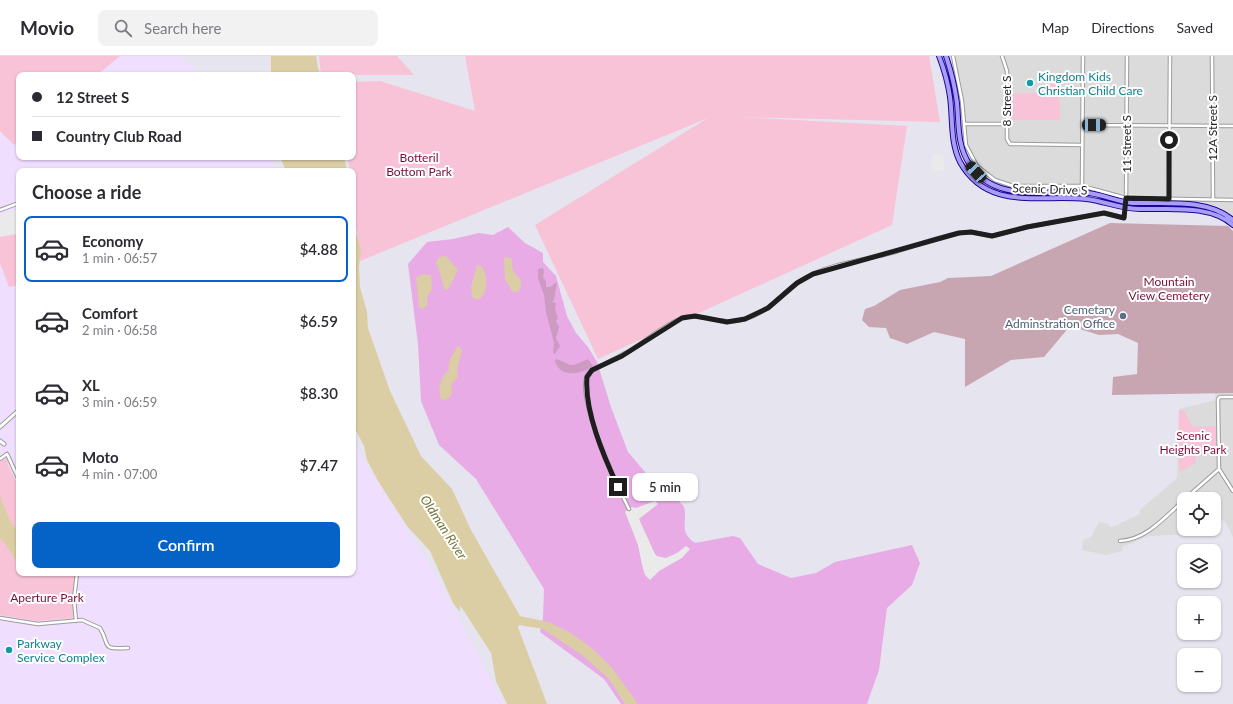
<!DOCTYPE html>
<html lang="en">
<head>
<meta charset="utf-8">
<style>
  :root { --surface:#fff; --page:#f2f2f3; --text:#2b2b33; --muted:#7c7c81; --line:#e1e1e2; --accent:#0562c7 }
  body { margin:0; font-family:Lato,sans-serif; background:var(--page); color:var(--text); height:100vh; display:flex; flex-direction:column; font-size:15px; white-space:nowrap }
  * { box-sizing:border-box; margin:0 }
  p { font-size:13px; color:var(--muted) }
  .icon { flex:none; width:22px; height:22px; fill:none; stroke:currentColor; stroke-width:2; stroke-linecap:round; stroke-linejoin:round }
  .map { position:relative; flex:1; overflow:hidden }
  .side { position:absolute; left:16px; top:112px; width:340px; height:408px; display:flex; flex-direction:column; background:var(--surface); border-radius:8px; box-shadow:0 1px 3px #0004 }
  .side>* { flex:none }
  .banner { position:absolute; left:16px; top:16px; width:340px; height:88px; border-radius:8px; box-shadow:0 1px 3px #0004; display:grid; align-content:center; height:88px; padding:0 16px; background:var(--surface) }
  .controls { position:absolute; left:1177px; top:436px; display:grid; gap:8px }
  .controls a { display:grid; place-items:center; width:44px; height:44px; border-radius:8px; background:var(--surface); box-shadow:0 1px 3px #0004; font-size:20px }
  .end { position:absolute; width:18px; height:18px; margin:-9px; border:5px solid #1e1e1e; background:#fff; box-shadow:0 0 0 2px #fff }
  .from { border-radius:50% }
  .bubble { position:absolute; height:28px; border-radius:8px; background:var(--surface); box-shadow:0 1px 3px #0004; font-size:13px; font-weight:600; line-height:28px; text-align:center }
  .car { position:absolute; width:12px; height:24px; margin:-12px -6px; border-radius:5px; box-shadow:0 0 3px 1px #0007; background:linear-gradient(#222 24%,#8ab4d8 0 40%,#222 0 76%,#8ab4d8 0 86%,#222 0) }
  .banner b { display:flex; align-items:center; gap:14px; height:38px; font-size:15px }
  .banner b+b { border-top:1px solid var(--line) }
  .banner i { width:10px; height:10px; background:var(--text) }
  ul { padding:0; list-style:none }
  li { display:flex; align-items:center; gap:12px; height:66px; margin:0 8px 6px; padding:0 8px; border:2px solid transparent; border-radius:8px }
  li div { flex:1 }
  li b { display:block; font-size:15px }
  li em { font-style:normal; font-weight:600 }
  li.current { border-color:var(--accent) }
  li>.icon { width:36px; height:36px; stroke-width:1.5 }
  h2 { padding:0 16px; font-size:18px; line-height:48px }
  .primary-button { display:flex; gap:8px; margin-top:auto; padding:8px 16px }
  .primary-button a { flex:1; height:46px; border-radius:8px; background:var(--accent); color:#fff; font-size:16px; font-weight:600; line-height:46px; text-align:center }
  header { display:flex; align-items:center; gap:24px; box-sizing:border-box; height:56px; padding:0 20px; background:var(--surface); border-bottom:1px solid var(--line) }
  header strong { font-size:19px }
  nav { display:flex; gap:22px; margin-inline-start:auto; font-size:14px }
  .search { width:280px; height:36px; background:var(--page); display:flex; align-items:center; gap:10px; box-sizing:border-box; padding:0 14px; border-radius:8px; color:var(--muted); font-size:15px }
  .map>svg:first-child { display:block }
</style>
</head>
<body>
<header>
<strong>Movio</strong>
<div class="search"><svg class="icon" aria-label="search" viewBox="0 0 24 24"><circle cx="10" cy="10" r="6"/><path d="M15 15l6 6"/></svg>Search here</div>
<nav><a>Map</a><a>Directions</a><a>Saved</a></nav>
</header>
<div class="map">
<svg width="1233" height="648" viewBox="0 0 1233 648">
  <rect width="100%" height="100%" fill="#e6e4ef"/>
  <path fill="#dbdbdc" d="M 953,0 L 1233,0 L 1233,161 L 1216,151 L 1202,147 L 1126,137 L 1112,138 L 1090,129 L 1013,128 L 1002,125 L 991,119 L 975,103 L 969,91 L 961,25 Z
    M 1215,337 L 1233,337 L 1233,481 L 1226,467 L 1214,458 L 1214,443 L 1184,443 L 1184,473 L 1193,473 L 1188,478 L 1149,480 L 1122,491 L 1123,495 L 1106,499 L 1082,494 L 1083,484 L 1091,481 L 1099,466 L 1108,468 L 1110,471 L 1113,471 L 1140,458 L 1140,454 L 1177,422 L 1179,353 L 1216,344 Z"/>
  <path fill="#efdefe" d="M 0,0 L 180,0 L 202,19 L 19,19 L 19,101 L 271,101 L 276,115 L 19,115 L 19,517 L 353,517 L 353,387 L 432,512 L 504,648 L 0,648 Z"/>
  <path fill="#e8abe6" d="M 508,171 L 525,187 L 543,197 L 543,206 L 556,220 L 567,260 L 576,277 L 588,291 L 597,306 L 611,351 L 628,396 L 645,416 L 648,433 L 674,439 L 684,451 C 688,467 678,475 695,487 L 733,480 L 740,482 L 758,508 L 791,522 L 816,517 L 835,506 L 912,489 L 920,507 L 912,529 L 887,552 L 879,614 L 867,648 L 621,648 L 604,623 L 540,576 L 543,562 L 544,533 L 476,423 L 439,389 L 421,345 L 418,288 L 408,208 L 427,186 L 453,183 L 479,177 L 493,179 Z"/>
  <path fill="#cd9ac1" d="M 543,212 L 544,216 L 543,221 L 546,225 L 546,231 L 550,231 L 557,226 L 554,244 L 552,246 L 556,247 L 555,253 L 558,262 L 556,265 L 559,271 L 556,282 L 560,290 L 555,298 L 553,297 L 554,287 L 546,256 L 544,239 L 538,222 L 538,213 Z
    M 556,303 C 575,310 568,312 588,303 L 593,310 C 581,319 560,322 555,305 Z"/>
  <path fill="#c7a6b1" d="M 1110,167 L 1228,170 L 1233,175 L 1233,337 L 1112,339 L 1113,321 L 1137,318 L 1138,287 L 1118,278 L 1099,279 L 1070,270 L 1044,301 L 1011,304 L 965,331 L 965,283 L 934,276 L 907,288 L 890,282 L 886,272 L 869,271 L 862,264 L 865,253 L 874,250 L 900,234 L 940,226 L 948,222 L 991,220 Z"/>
  <path fill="#f8c2d7" d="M 0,0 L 120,0 L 97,19 L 19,19 L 19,85 L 14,89 L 0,75 Z
    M 319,0 L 397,0 L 414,19 L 321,19 Z
    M 465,0 L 929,0 L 940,66 L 738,61 L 907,70 L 892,169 L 598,303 L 535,169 L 708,62 L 360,205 L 353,142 L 353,115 L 350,115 L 348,101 L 353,101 L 353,26 L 380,25 L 475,55 Z
    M 1049,28 L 1059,28 L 1060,64 L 1011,64 L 1011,38 L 1047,36 L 1047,29 Z
    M 19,178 L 19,229 L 9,231 L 0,207 L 0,181 Z
    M 1179,354 L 1184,354 L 1193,371 L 1216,370 L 1217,398 L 1196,400 L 1195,407 L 1180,416 L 1178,398 Z
    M 6,402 L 10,405 L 7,407 L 19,431 L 19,517 L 76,517 L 73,562 L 37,565 L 0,559 L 0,406 Z"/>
  <path fill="#eaeaea" d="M 932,98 L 943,99 L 945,115 L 931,115 Z
    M 19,153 L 19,177 L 0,180 L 0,159 Z
    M 655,445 L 658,448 L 639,463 L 655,498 L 657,500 L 666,502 L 677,497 L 686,490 L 690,493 L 682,502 L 659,515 L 650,524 L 645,519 L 642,509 L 638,489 L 625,456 L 631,451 L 636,452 Z"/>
  <path fill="#dbcea5" d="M 271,0 L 316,0 L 318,12 L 321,19 L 271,19 Z
    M 280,101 L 344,101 L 347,115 L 286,115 Z
    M 353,168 L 361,193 L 359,211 L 360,231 L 367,256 L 368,272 L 390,335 L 421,400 L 452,433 L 471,474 L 520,560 L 548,566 L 569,576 L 593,593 L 612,612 L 638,648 L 625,648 L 609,623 L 582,599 L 543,573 L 519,569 L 518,571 L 547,648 L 507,648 L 506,646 L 496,625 L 491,597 L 460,549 L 460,556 L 453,547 L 430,495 L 407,470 L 378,425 L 367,404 L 364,390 L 353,369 Z
    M 446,200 L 458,214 L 448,234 L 444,233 C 444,230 438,209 436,207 L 439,201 Z
    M 504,201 L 511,202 L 513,215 L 521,224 L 521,230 L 518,236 L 513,236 L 505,224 Z
    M 477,209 L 482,211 C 488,220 489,239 477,244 L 472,241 L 471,231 Z
    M 422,218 L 431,219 L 432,233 L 427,241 L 427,250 L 422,253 L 419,250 L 416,222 Z
    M 459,290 L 462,294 L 457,314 L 458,321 C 451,329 451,325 452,336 C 451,341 447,344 442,344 C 436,335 441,320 449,314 C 447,304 454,299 457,291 Z
    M 0,440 L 10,465 L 19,476 L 19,510 L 4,486 L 0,483 Z"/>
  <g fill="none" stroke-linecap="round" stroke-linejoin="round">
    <g stroke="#9b9b9b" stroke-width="4.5">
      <path id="minor" d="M 953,0 L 962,45 L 966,89 L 977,110 L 995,124 L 1013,130 L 1082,130 L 1126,142 L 1233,144
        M 1002,0 L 1007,15 L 1007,83 L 1010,88 L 1082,89
        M 1212,0 L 1213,144
        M 964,68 L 1006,68
        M 1083,69 L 1233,70
        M 1082,130 L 1083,0
        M 1169,143 L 1170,0
        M 0,154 L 19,147
        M 1233,341 L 1220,341 L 1218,343 L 1219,413 L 1233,435
        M 0,403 L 7,398 L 19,424
        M 1185,443 L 1219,413
        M 629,453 C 618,432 574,338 588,318 C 593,313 622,299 631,294 C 647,284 667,267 685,261 C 706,258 724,270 745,263 C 774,254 782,235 805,222 C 831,207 866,204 895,196 C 916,190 937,181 959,177 L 971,176 L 992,180 L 1027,171 L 1104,157 L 1124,162 L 1126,146 L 1127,0
        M 1120,485 C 1146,484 1165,461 1184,444
        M 0,562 L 38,568 L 82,564 L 100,572 C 111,591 100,593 128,592
        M 76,565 L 74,543 L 77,517"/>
    </g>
    <g stroke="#9b9b9b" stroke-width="5">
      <path id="tertiary" d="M 0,371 L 19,354
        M 0,385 L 4,388"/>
    </g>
    <g stroke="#1f0494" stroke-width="6">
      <path id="primary" d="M 939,0 C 944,13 948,27 950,41 C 953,63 950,86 960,106 C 988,156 1041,138 1086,143 C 1104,145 1121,153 1140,153 C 1169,154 1209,148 1233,169
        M 946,0 C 951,15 955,31 957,47 C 959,69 957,90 970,109 C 997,149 1049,132 1089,137 C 1104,139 1118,146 1133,147 C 1164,148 1207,142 1233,164"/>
    </g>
    <use href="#minor" stroke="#fff" stroke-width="2.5"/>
    <use href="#tertiary" stroke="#fff" stroke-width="3"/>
    <use href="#primary" stroke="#a79ef9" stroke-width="4"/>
  </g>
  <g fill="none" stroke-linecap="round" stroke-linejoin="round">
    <path stroke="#1e1e1e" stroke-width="5" d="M 618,431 C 604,401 584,355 587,321 L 592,314 L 622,300 L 682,262 L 695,260 L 727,266 L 745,263 L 768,252 L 797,227 L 813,218 L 959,177 L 971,176 L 992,180 L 1027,171 L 1104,157 L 1124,162 L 1126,142 L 1169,143 L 1169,84"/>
  </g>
  <g fill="#0f9aa8" stroke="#fff" stroke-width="1.5">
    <circle cx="1030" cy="27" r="4"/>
    <circle cx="9" cy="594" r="4"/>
  </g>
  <circle fill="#5c6f8a" stroke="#fff" stroke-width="1.5" cx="1123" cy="260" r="4"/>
  <g text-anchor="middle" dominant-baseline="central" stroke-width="4" stroke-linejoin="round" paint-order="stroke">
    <g font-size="12" fill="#0d838f" stroke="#fff" text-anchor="start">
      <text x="1038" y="20">Kingdom Kids<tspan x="1038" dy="14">Christian Child Care</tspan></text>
      <text x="17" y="587">Parkway<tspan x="17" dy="14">Service Complex</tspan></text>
    </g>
    <g font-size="12" fill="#1e1e1e" stroke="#fff">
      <text transform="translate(1006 45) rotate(-90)">8 Street S</text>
      <text transform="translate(1212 72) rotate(-90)">12A Street S</text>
      <text transform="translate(1126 88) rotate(-90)">11 Street S</text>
      <text transform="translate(1050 133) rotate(2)">Scenic Drive S</text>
    </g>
    <g font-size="12" fill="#7a0e39" stroke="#fff">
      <text x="419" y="101">Botteril<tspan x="419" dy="14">Bottom Park</tspan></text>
      <text x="1169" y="225">Mountain<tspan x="1169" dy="14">View Cemetery</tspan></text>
      <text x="1193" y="379">Scenic<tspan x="1193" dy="14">Heights Park</tspan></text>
      <text x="47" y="541">Aperture Park</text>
    </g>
    <g font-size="12" fill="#4e5e75" stroke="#fff" text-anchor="end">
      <text x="1115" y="253">Cemetary<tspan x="1115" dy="14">Adminstration Office</tspan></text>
    </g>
    <g font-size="13" font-style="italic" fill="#747538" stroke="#fff">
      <text transform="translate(444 471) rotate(57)">Oldman River</text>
    </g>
  </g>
</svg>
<div class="controls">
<a><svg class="icon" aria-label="locate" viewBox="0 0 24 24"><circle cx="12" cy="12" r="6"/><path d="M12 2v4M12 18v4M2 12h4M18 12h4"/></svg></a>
<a><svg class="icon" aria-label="layers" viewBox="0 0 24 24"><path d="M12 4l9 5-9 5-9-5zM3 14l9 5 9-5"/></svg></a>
<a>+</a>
<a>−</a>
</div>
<i class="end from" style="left:1169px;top:84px"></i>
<i class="end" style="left:618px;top:431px"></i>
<div class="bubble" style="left:632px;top:417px;width:66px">5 min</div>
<i class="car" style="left:1094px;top:69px;rotate:90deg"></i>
<i class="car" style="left:976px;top:116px;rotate:318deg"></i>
<div class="banner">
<b><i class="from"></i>12 Street S</b>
<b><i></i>Country Club Road</b>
</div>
<section class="side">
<h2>Choose a ride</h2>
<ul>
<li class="current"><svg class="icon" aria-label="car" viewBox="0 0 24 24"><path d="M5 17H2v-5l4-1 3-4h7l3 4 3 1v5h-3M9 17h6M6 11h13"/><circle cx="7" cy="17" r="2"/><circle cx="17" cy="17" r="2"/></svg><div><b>Economy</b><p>1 min · 06:57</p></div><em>$4.88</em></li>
<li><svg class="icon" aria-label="car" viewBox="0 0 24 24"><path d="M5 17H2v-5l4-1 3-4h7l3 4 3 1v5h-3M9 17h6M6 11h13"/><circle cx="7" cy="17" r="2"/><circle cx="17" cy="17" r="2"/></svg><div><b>Comfort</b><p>2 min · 06:58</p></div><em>$6.59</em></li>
<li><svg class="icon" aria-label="car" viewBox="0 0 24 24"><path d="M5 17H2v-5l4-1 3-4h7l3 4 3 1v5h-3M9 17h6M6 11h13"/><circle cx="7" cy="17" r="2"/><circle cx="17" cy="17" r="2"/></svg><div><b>XL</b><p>3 min · 06:59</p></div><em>$8.30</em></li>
<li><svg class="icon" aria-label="car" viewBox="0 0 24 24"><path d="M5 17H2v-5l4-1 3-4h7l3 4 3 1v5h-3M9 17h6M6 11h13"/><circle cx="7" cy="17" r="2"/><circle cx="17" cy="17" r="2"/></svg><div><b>Moto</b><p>4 min · 07:00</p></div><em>$7.47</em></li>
</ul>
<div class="primary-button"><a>Confirm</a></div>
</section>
</div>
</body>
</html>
